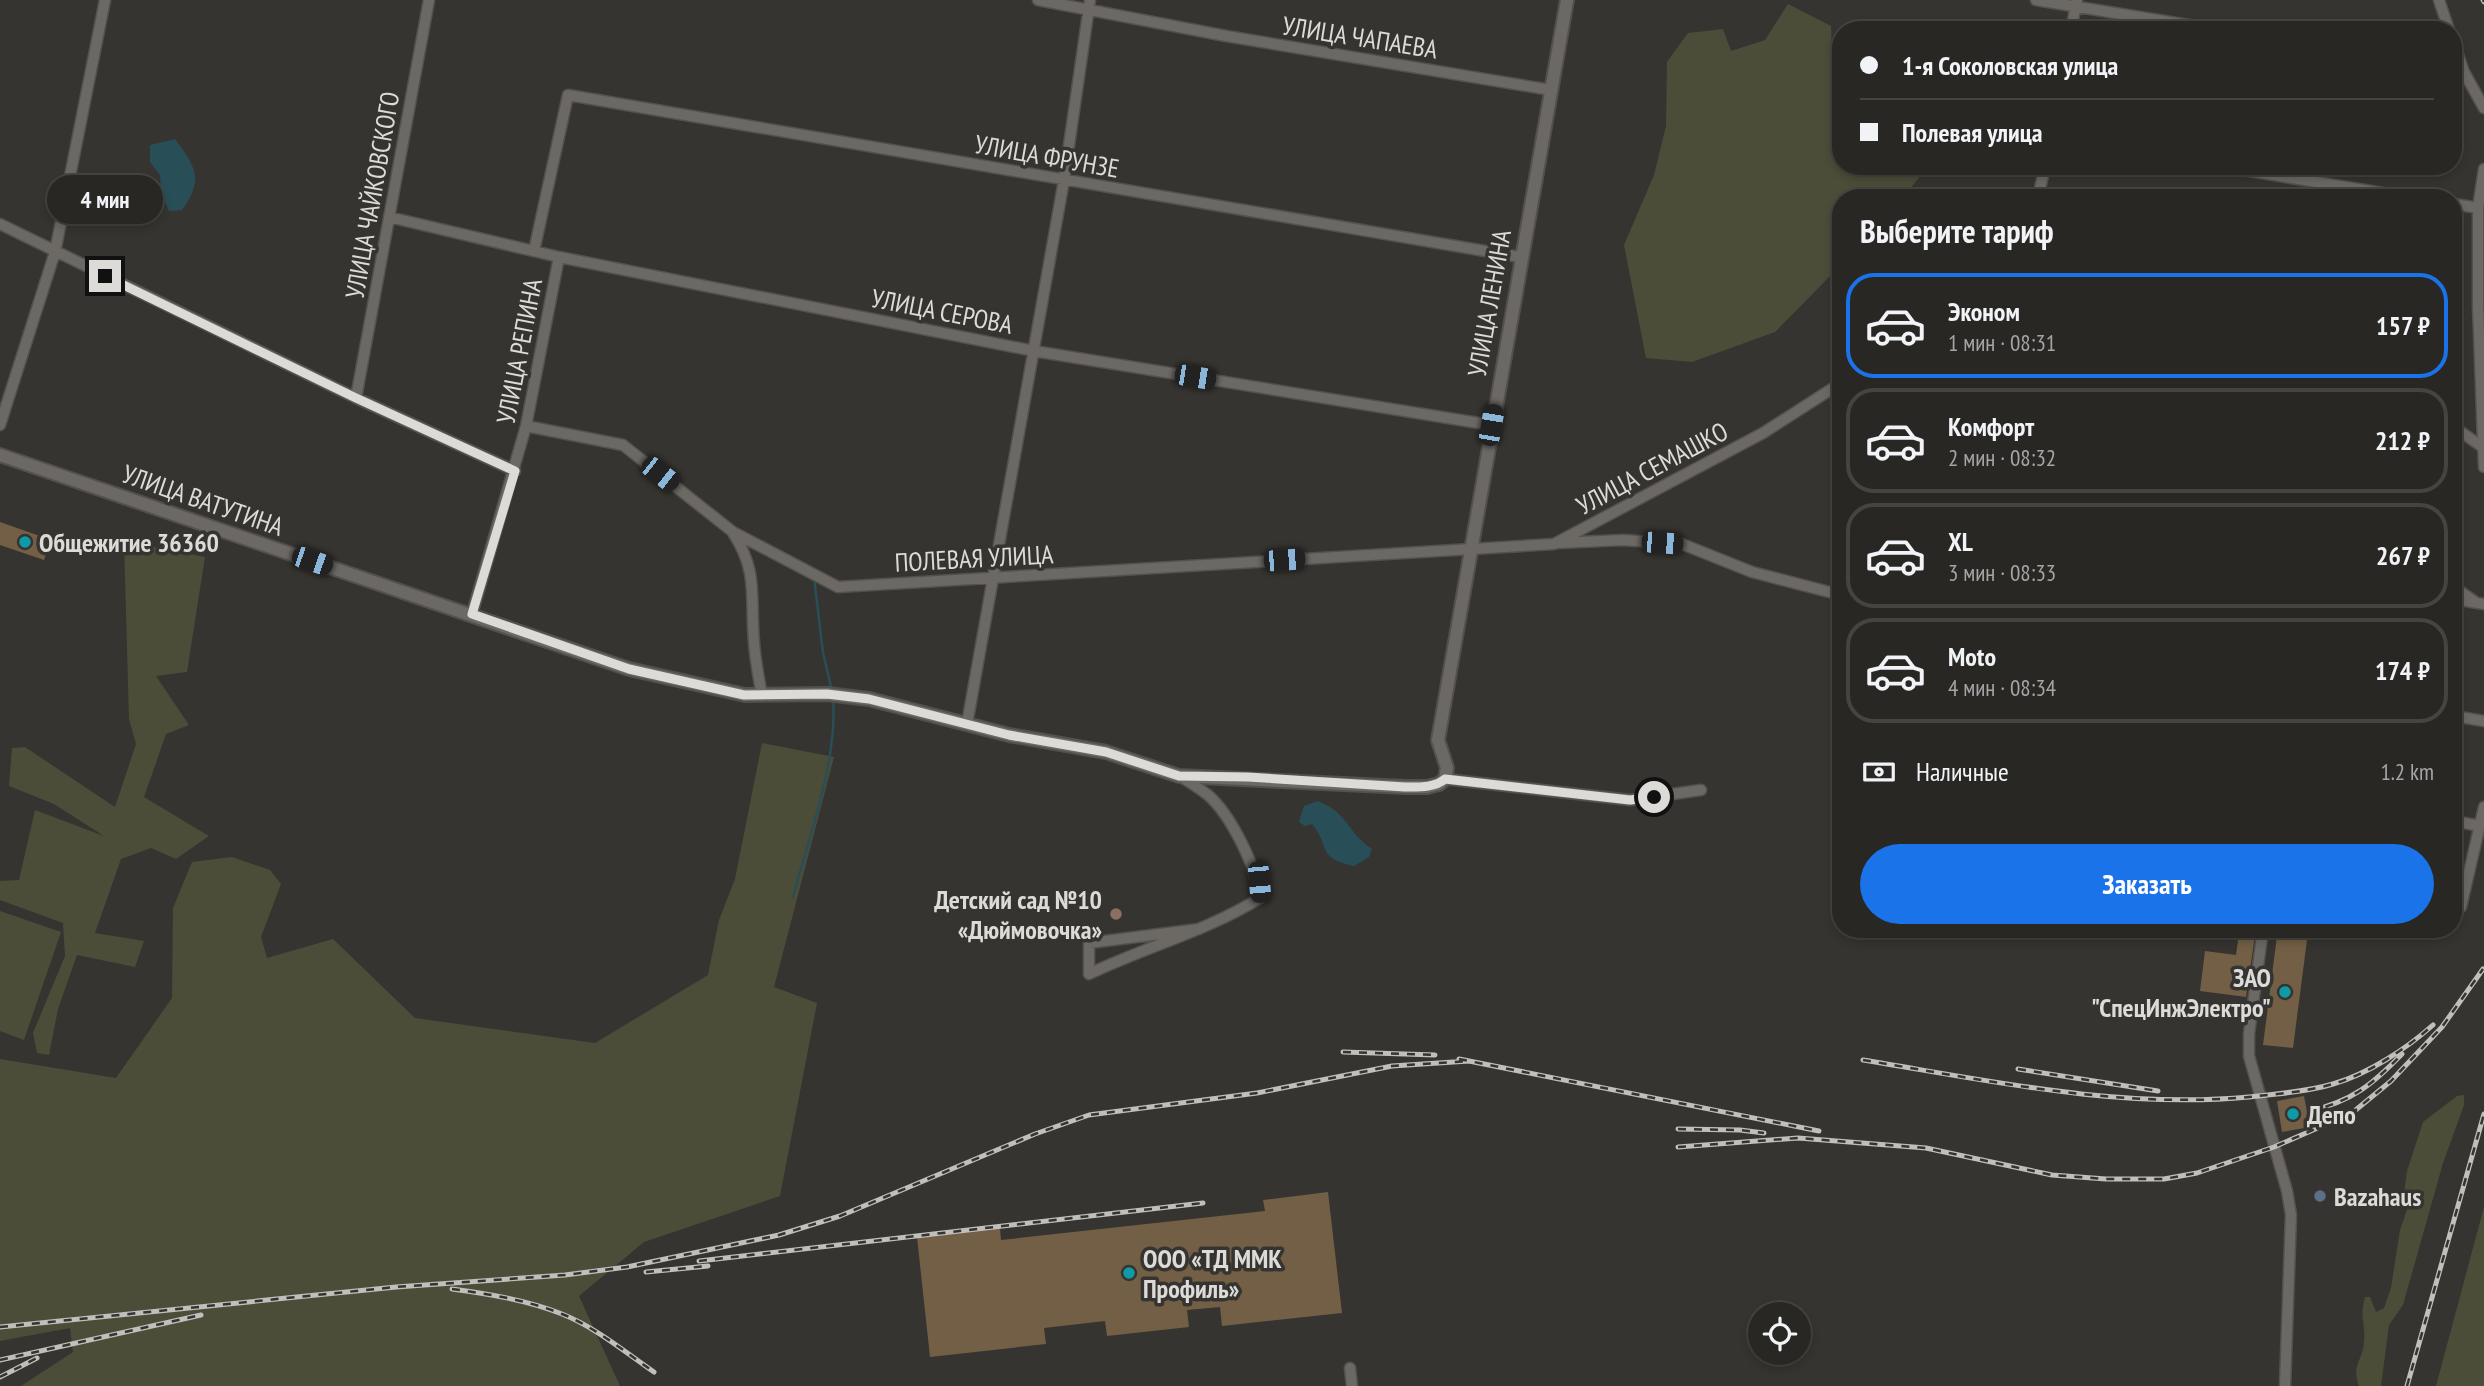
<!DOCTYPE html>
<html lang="ru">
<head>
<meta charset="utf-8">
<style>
  :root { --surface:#282724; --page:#343331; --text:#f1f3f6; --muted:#a5a5a6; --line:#444441; --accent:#1a73e8 }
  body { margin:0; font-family:"PT Sans Narrow",sans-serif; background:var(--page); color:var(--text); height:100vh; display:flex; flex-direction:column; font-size:26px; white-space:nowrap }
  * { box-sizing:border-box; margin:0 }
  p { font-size:23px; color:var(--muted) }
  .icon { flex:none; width:38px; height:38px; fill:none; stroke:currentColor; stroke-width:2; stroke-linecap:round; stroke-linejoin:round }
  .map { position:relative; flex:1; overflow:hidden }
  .side { position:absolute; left:1832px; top:189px; width:630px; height:749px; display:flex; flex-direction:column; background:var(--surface); border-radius:28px; box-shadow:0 4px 10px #0003,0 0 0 2px var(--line) }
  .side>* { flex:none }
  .hud { position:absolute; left:1832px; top:21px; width:630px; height:154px; border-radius:28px; box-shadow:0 4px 10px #0003,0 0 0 2px var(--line); display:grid; align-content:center; height:154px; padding:0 28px; background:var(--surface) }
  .buttons { position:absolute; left:1748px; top:1302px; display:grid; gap:14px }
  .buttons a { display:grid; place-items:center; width:63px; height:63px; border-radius:50%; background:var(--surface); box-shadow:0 4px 10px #0003,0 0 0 2px var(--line); font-size:35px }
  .end { position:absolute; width:32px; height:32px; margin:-16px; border:9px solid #dcdbd8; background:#111; box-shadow:0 0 0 4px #111 }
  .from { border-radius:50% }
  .bubble { position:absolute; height:49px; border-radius:24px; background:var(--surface); box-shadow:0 4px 10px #0003,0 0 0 2px var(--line); font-size:23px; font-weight:800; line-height:49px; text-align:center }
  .car { position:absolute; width:21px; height:42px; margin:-21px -10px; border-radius:9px; box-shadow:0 0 5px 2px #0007; background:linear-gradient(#222 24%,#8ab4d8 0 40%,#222 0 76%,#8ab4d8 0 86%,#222 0) }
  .hud b { display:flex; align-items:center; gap:24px; height:66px; font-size:26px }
  .hud b+b { border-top:2px solid var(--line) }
  .hud i { width:18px; height:18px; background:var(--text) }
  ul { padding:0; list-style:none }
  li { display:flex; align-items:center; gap:21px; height:105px; margin:0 14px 10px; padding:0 14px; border:4px solid var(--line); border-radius:28px }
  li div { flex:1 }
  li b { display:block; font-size:26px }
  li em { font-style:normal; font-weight:800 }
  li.selected { border-color:var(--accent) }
  li>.icon { width:63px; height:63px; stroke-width:1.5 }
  h2 { padding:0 28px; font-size:32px; line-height:84px }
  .pay { display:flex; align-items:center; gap:18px; height:77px; padding:0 28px; font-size:26px }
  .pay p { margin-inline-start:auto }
  .button { display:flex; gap:14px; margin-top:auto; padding:14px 28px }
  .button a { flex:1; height:80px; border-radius:42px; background:var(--accent); color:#fff; font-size:28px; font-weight:800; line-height:80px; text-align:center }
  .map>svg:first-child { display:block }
</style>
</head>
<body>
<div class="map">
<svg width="2484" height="1386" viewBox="0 0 2484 1386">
  <rect width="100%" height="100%" fill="#363430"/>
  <path fill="#4b4d39" d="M 1788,4 L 1831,26 L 1834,111 L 1841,127 L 1841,166 L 1928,166 L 1903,198 L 1841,198 L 1841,265 L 1775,332 L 1692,362 L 1646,358 L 1624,245 L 1654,175 L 1666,126 L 1667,62 L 1688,33 L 1723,29 L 1731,51 L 1765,40 Z
    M 124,541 L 205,557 L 187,672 L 156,676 L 189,725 L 166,734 L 144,797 L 209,836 L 176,859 L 151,848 L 121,859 L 95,933 L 144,941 L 135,967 L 77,955 L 58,1009 L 49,1055 L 37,1053 L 33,1033 L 65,956 L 63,923 L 0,900 L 0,881 L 19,880 L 35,810 L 104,836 L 54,804 L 9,786 L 12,748 L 25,747 L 115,807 L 136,744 L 129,719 Z
    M 762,743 L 834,757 L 774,987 L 817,1003 L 780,1196 L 644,1242 L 579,1296 L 620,1386 L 21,1386 L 73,1352 L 70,1328 L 0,1341 L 0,1059 L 116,1078 L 172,998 L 173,908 L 192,862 L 232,857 L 270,870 L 281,884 L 261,937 L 267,958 L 333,939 L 415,1018 L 595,1043 L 708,975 L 719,920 L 735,879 Z
    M 0,911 L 61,932 L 24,1040 L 0,1031 Z
    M 2464,1095 L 2464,1105 L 2443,1163 L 2403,1305 L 2389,1325 L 2381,1386 L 2359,1386 C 2351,1364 2363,1361 2364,1342 C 2366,1324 2359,1317 2365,1297 L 2370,1297 L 2376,1312 L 2384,1308 L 2391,1288 L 2400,1230 L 2410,1201 L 2404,1194 L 2407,1171 L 2423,1122 L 2457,1096 Z
    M 2484,1207 L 2484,1386 L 2436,1386 Z"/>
  <path fill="#284f58" d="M 175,139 C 196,167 204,180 182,210 L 169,211 L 161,192 L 160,175 L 150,162 L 150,145 Z
    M 1318,801 C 1350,814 1346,832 1372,849 L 1369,857 L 1354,866 C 1315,857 1331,846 1312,824 L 1305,826 L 1299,822 L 1304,806 Z"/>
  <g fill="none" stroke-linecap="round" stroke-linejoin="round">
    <path stroke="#284f58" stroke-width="2.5" d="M 814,577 L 823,653 L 832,691
      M 793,897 C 809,837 838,760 833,698"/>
  </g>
  <path fill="#735f45" d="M 0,522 L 51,540 L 44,560 L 0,545 Z
    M 2239,933 L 2255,935 L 2246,997 L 2200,991 L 2205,951 L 2236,955 Z
    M 2277,936 L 2307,940 L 2293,1048 L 2263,1045 Z
    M 2304,1096 L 2310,1127 L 2282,1132 L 2277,1101 Z
    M 1328,1192 L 1342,1313 L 1222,1326 L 1220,1307 L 1187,1310 L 1189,1327 L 1107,1336 L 1105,1321 L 1044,1328 L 1046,1344 L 930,1357 L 917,1237 L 1000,1228 L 1001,1240 L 1265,1211 L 1263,1200 Z"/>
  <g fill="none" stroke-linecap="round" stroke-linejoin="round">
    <g stroke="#53514e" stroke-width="13">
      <path id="minor" d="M 1038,0 L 1226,36 L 1551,90
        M 2036,0 L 2219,30
        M 2439,0 L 2449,30
        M 2071,30 L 2077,0
        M 2454,43 L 2464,72 L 2484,108
        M 2219,166 L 2413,198
        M 2484,169 L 2478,208 L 2478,305 L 2484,467
        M 2038,198 L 2045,166
        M 2454,204 L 2478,208
        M 389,217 L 559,257 L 1034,351 L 1491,425
        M 0,224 L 356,398 L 515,471
        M 534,251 L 568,95 L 1520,257
        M 356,398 L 429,0
        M 0,425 L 55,252 L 105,0
        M 526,426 L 623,445 L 733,532 L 838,587 L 1554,544 L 1763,433 L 1841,383
        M 2454,427 L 2481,446
        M 733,533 C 759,572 750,599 754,642 C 755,660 759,678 762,696
        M 1558,543 L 1623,540 L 1682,544 L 1752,572 L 1841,595
        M 2454,587 L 2474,601
        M 2454,599 L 2484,604
        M 472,614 L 526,426 L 559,257
        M 2454,716 L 2484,721
        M 967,724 L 1064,180 L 1090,0
        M 1180,776 C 1189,782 1199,788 1208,795 C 1231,815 1257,868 1260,898 C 1207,931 1145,947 1089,974 L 1089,943 L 1199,929
        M 1445,779 L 1630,800 L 1701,790
        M 2454,821 L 2480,826
        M 2454,911 L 2461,907 L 2484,807
        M 2263,929 L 2249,1034 L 2249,1056 L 2287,1191 L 2291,1215 L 2285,1386
        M 1350,1368 L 1352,1386"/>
    </g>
    <g stroke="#53514e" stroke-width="16">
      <path id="tertiary" d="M 0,455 L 629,669 L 745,695 L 827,694 L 869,699 L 1009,735 L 1106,752 L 1179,776 L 1405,787 L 1427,787 L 1439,784 L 1445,779 L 1447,768 L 1438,740 L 1567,0"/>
    </g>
    <use href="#minor" stroke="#6c6965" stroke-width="10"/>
    <use href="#tertiary" stroke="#6c6965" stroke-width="12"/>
    <g stroke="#c0bfbc" stroke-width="5">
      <path id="rail" d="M 2483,0 L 2484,2
        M 1343,1052 L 1435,1055
        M 1459,1059 L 1819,1131
        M 1863,1060 C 1991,1081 2119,1109 2249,1097 C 2276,1094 2306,1092 2333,1084 C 2368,1074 2406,1049 2433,1025
        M 2018,1069 L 2158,1091
        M 2310,1111 C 2352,1101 2372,1085 2402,1054
        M 1678,1129 L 1740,1130 L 1764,1133
        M 1678,1147 L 1798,1138 L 1926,1148 L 2052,1175 L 2106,1179 L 2164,1179 L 2197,1173 L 2274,1147 L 2352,1113 L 2391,1081 L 2442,1027 L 2483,969
        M 699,1261 L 1203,1203
        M 646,1272 L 708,1266
        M 452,1289 C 489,1294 527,1300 562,1314 C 595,1327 625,1352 654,1372
        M 0,1327 L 396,1287 L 565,1275 L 627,1267 L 779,1235 L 840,1216 L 1035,1134 L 1089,1115 L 1257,1093 L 1392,1066 L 1469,1061
        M 0,1360 L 201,1315
        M 0,1377 L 37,1358
        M 2407,1386 L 2484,1114"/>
    </g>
    <use href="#rail" stroke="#363430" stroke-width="2.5" stroke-dasharray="8" stroke-linecap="butt"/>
  </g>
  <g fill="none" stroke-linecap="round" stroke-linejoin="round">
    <path stroke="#dcdbd8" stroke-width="9" d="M 105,276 L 356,398 L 515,471 L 472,614 L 629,669 L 744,695 L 827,694 L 869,699 L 1009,735 L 1106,752 L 1179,776 L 1248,777 L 1405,787 C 1419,787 1434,788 1445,779 L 1630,800 L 1654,797"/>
  </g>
  <g fill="#0f9aa8" stroke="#363430" stroke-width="2.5">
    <circle cx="25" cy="542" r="7"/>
    <circle cx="2285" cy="992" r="7"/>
    <circle cx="2293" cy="1114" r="7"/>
    <circle cx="1129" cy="1273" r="7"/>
  </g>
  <circle fill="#8d6e63" stroke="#363430" stroke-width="2.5" cx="1116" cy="914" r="7"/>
  <circle fill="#5c6f8a" stroke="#363430" stroke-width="2.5" cx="2320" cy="1196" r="7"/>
  <g text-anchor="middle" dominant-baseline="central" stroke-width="7" stroke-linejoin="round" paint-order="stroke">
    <g font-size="26" fill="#dcdbd8" stroke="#363430">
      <text transform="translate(1360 37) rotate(9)">УЛИЦА ЧАПАЕВА</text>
      <text transform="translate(1047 156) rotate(10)">УЛИЦА ФРУНЗЕ</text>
      <text transform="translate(372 195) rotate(-80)">УЛИЦА ЧАЙКОВСКОГО</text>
      <text transform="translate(1489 303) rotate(-80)">УЛИЦА ЛЕНИНА</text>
      <text transform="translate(942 311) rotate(11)">УЛИЦА СЕРОВА</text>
      <text transform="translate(519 351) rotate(-79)">УЛИЦА РЕПИНА</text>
      <text transform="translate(1652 468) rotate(-28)">УЛИЦА СЕМАШКО</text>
      <text transform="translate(203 500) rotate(19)">УЛИЦА ВАТУТИНА</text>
      <text transform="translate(974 558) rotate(-3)">ПОЛЕВАЯ УЛИЦА</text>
    </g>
    <g font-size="26" font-weight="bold" fill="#dcdbd8" stroke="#363430" text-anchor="start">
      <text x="39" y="542">Общежитие 36360</text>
      <text x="1102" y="899" text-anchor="end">Детский сад №10<tspan x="1102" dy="30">«Дюймовочка»</tspan></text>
      <text x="2271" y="977" text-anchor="end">ЗАО<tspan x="2271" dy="30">"СпецИнжЭлектро"</tspan></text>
      <text x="2307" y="1114">Депо</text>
      <text x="2334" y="1196">Bazahaus</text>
      <text x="1143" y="1258">ООО «ТД ММК<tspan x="1143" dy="30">Профиль»</tspan></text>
    </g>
  </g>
</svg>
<div class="buttons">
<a><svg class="icon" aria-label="locate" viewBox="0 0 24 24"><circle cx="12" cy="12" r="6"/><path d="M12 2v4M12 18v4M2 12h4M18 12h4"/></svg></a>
</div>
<i class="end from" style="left:1654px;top:797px"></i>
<i class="end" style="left:105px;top:276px"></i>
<div class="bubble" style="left:47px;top:175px;width:116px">4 мин</div>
<i class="car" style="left:1195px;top:377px;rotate:99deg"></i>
<i class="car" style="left:1491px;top:425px;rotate:10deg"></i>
<i class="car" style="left:660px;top:474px;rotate:128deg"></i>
<i class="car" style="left:1662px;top:543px;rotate:94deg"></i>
<i class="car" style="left:1284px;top:560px;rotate:86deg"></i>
<i class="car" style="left:312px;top:561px;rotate:109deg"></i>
<i class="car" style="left:1259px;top:882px;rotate:175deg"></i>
<div class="hud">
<b><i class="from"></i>1-я Соколовская улица</b>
<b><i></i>Полевая улица</b>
</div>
<section class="side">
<h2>Выберите тариф</h2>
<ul>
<li class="selected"><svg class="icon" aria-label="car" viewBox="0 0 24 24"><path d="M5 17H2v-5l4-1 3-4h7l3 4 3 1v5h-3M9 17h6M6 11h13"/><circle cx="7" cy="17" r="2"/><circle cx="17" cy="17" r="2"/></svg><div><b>Эконом</b><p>1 мин · 08:31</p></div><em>157 ₽</em></li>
<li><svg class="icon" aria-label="car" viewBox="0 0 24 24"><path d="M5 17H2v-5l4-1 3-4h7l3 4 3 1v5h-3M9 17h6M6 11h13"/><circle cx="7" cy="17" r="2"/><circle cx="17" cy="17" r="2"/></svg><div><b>Комфорт</b><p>2 мин · 08:32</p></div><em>212 ₽</em></li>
<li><svg class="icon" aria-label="car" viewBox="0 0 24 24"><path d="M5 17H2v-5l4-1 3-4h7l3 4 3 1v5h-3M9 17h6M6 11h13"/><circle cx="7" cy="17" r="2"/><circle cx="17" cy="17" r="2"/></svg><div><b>XL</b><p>3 мин · 08:33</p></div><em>267 ₽</em></li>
<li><svg class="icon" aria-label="car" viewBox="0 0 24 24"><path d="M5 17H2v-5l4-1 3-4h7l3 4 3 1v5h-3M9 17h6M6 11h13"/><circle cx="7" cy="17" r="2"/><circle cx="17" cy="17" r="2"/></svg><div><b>Moto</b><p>4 мин · 08:34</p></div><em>174 ₽</em></li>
</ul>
<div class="pay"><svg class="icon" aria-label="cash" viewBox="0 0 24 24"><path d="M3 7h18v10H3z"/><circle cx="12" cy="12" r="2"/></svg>Наличные<p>1.2 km</p></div>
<div class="button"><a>Заказать</a></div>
</section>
</div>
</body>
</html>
